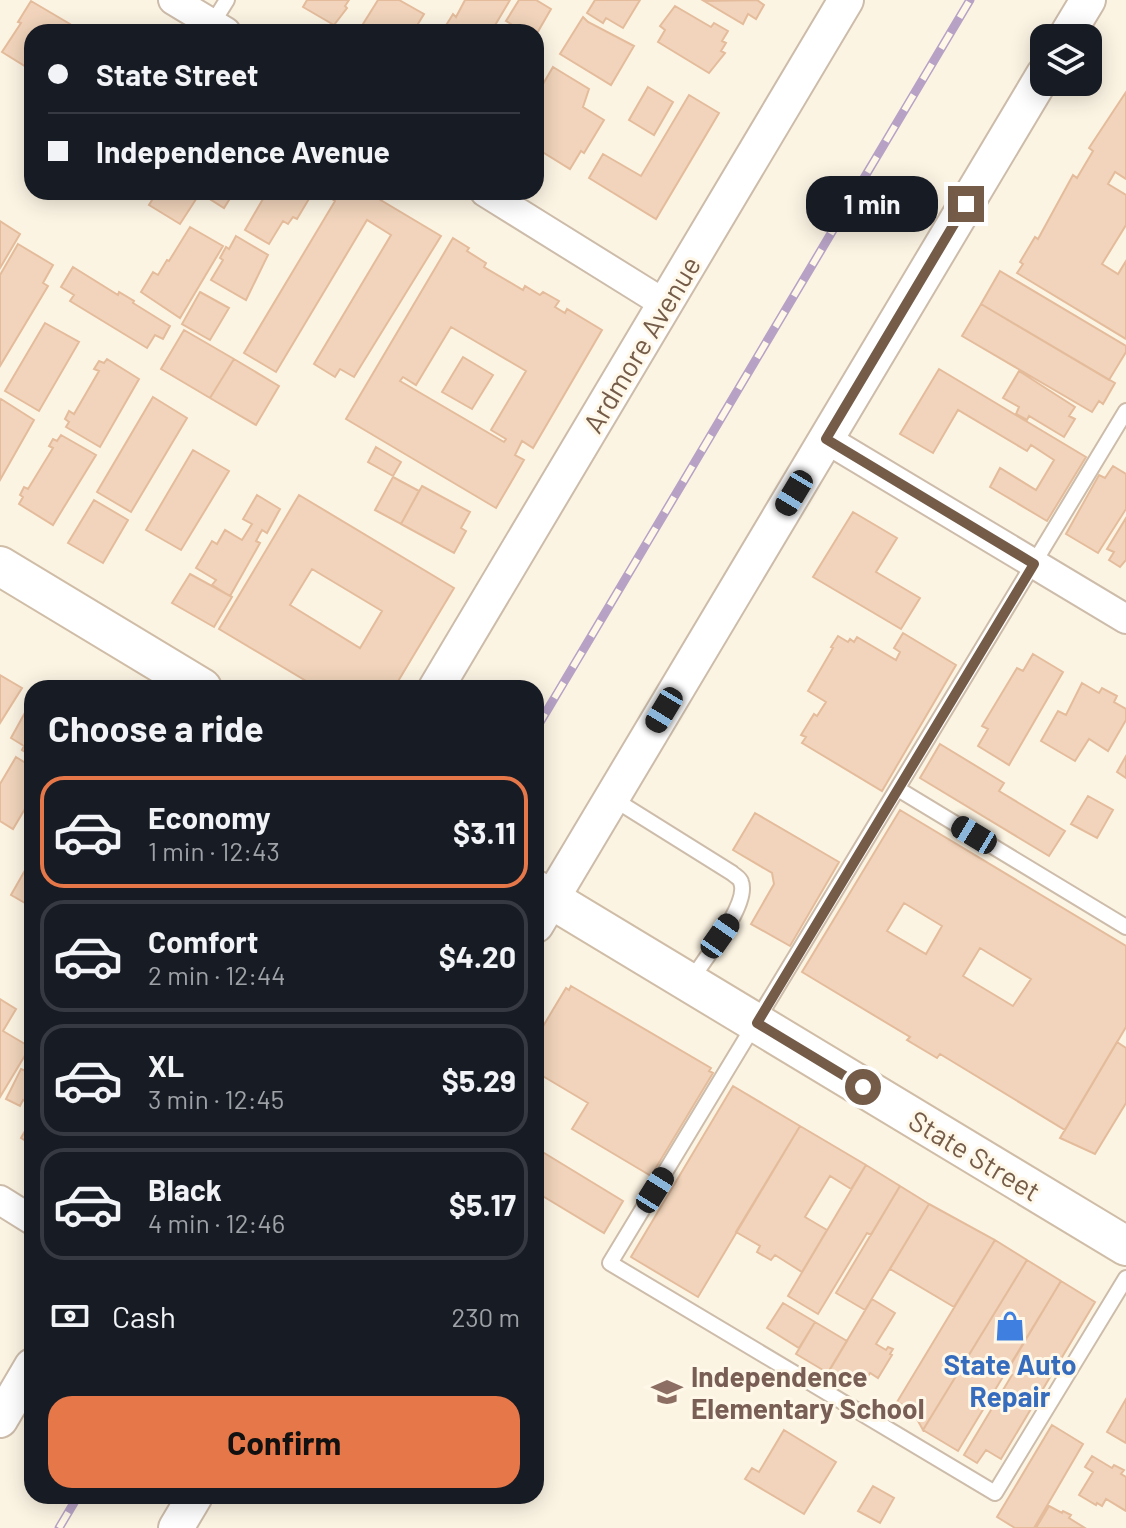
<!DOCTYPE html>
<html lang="en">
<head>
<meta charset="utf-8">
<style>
  :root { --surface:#171b24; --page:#20242c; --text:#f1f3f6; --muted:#9ea1a6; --line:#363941; --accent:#e67749 }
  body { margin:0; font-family:Barlow,sans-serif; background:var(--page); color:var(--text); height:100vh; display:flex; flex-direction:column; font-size:30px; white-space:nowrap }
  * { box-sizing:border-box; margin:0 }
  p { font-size:26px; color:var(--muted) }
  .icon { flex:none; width:44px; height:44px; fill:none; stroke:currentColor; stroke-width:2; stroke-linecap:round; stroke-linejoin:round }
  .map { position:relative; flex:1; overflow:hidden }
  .panel { position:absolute; left:24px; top:680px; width:520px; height:824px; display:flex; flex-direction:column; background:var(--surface); border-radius:24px; box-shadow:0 4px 20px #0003 }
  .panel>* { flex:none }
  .hud { position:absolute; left:24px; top:24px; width:520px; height:176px; border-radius:24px; box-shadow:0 4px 20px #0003; display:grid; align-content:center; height:176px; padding:0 24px; background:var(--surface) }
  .fabs { position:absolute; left:1030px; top:24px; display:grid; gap:16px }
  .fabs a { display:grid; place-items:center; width:72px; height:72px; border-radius:16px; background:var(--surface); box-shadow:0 4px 20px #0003; font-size:40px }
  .end { position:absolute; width:36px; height:36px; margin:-18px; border:10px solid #745c49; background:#fff; box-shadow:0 0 0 4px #fff }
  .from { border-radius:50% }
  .bubble { position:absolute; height:56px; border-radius:24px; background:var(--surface); box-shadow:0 4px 20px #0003; font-size:26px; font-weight:700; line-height:56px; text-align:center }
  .car { position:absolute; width:24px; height:48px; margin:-24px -12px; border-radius:10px; box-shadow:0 0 6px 2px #0007; background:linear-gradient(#222 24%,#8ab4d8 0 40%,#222 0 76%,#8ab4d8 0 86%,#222 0) }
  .hud b { display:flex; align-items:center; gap:28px; height:76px; font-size:30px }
  .hud b+b { border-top:2px solid var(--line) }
  .hud i { width:20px; height:20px; background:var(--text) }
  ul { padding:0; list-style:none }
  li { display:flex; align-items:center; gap:24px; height:112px; margin:0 16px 12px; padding:0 8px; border:4px solid var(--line); border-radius:24px }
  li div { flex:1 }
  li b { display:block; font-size:30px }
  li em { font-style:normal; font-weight:700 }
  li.active { border-color:var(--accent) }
  li>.icon { width:72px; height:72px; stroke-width:1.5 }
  h2 { padding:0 24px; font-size:36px; line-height:96px }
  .pay { display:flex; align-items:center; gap:20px; height:88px; padding:0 24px; font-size:30px }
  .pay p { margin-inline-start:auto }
  .cta { display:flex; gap:16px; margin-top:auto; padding:16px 24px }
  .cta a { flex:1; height:92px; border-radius:24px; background:var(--accent); color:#111; font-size:32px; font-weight:700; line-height:92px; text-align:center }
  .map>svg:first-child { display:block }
</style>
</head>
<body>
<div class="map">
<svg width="1126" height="1528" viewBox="0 0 1126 1528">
  <rect width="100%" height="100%" fill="#fcf4e3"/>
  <path fill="#f1d4bb" stroke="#e4bc9c" stroke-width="2" fill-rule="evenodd" d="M 307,0 L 349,0 L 345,6 L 347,8 L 334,25 L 303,7 Z
    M 378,0 L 399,0 L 424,14 L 413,32 L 358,32 Z
    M 465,0 L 510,0 L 491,32 L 442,32 L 453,14 L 456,17 Z
    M 519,0 L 536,0 L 551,9 L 536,35 L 536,32 L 524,32 L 506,21 Z
    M 595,0 L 640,0 L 623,28 L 606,18 L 603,23 L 587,13 Z
    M 757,0 L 764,5 L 756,19 L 748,14 L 743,24 L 704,1 Z
    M 31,1 L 70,24 L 65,32 L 32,32 L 32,60 L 28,68 L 2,52 L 21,23 L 18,22 Z
    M 675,6 L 711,27 L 714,23 L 728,31 L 722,41 L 726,43 L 721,51 L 725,53 L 709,73 L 658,42 L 665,30 L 660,26 Z
    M 583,17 L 588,22 L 634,46 L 611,85 L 560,54 Z
    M 553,67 L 589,89 L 583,107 L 604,120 L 584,153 L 581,151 L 570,169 L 536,148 L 536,96 Z
    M 648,87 L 673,102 L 654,135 L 629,120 Z
    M 1126,92 L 1126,179 L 1115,172 L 1108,184 L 1126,195 L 1126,225 L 1102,264 L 1118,274 L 1126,261 L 1126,339 L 1017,273 L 1023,264 L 1020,262 L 1035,237 L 1038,239 L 1073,175 L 1077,178 L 1093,151 L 1089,148 Z
    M 689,95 L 719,113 L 656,219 L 589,178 L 603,154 L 641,176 Z
    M 157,192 L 234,192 L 224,208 L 200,193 L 180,224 L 149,205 Z
    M 267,192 L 313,192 L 297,219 L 293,217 L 288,224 L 283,221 L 269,244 L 245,230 Z
    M 337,192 L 367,192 L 441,236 L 354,377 L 340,369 L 335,377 L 314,364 L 391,235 L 367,220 L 276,372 L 244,353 L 335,201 L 332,199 Z
    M 0,221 L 20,234 L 0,268 Z
    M 190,227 L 223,246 L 180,318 L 141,292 L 153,272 L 158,275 L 167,260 L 169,261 Z
    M 236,236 L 268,255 L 246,300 L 211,280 L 223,260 L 220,258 L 226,247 L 229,249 Z
    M 453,238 L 469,248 L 467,251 L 486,263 L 484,267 L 523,290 L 525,286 L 540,295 L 543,292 L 559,301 L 555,307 L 565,313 L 567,309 L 602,330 L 533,448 L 522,441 L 515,455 L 524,460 L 496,508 L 346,419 ZM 451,327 L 526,371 L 491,430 L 506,439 L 504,442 L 400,381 L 403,377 L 416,385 Z
    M 18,244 L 53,265 L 43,283 L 48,286 L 0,366 L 0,275 Z
    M 73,267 L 118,295 L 119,292 L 134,301 L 133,303 L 170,326 L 163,339 L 155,335 L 147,348 L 70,301 L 74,295 L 61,287 Z
    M 1000,271 L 1126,346 L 1126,352 L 1109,380 L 981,304 Z
    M 200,292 L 229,308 L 210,340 L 182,324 Z
    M 981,304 L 1115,383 L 1103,404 L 1099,401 L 1092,412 L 962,336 Z
    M 45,323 L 79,342 L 39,411 L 5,391 Z
    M 184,330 L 234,359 L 210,398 L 161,369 Z
    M 463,357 L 493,375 L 472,409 L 442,392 Z
    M 107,359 L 139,379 L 100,447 L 66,427 L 69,422 L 65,419 L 69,411 L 74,414 L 99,371 L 94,369 L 99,361 L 104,363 Z
    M 234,359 L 279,386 L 256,425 L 210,398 Z
    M 939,369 L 1086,457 L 1047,521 L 990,487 L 1000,468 L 1036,490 L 1054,460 L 1031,445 L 1027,451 L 958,410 L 933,453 L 900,434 Z
    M 1019,371 L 1075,407 L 1069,416 L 1075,419 L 1064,437 L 1029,416 L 1027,420 L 1016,414 L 1019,407 L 1003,398 Z
    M 153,397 L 187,418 L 131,512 L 97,492 Z
    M 1,399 L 34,420 L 0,480 L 0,401 Z
    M 61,435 L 96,455 L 53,525 L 19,504 L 23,497 L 20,495 L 24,487 L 28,489 L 53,448 L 49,446 L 53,439 L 57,441 Z
    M 376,447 L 401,462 L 393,476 L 368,462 Z
    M 193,450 L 229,471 L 181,550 L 146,530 Z
    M 1113,466 L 1126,474 L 1126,509 L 1098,553 L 1066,534 L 1099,475 L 1105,478 Z
    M 393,477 L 419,491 L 401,524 L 375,510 Z
    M 422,486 L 470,512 L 461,528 L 466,531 L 454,553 L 401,524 Z
    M 257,495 L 280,509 L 267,533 L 262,530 L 256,541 L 260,543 L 230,596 L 212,585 L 216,580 L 196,568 L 212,541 L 217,544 L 225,530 L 242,540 L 252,524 L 243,519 Z
    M 299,495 L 454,588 L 394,688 L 318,688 L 219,629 ZM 312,569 L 382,611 L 360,648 L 290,605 Z
    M 94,500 L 128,520 L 103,563 L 68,543 Z
    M 853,512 L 897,538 L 876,572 L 920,598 L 901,629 L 813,577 Z
    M 1126,518 L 1126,560 L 1120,567 L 1109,560 L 1114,552 L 1107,549 Z
    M 190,574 L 232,597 L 214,627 L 172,603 Z
    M 903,633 L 956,665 L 882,791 L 802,743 L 806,737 L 801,735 L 814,714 L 817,716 L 826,702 L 808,691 L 833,648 L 831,647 L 838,636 L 848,642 L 850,639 L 854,642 L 857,637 L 896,660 L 900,652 L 894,648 Z
    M 1033,654 L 1063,672 L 1009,765 L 978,746 L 988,729 L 982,726 L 1017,668 L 1023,671 Z
    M 0,675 L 22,688 L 0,723 Z
    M 1082,683 L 1099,693 L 1102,688 L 1117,696 L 1114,702 L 1126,709 L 1126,720 L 1108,751 L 1089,739 L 1075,761 L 1041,741 L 1058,711 L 1066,715 Z
    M 32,700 L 32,756 L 22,750 L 24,746 L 11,738 Z
    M 940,744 L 1004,783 L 999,791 L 1065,831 L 1049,856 L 920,778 Z
    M 1126,756 L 1126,778 L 1117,772 Z
    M 16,757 L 32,767 L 32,797 L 13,829 L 0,821 L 0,784 Z
    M 1088,796 L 1113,810 L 1097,838 L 1071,824 Z
    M 900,810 L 1126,946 L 1126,1027 L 1065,1130 L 940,1054 L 937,1058 L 907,1040 L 910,1037 L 802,972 ZM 904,903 L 942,926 L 926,954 L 887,931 ZM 980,948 L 1031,979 L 1013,1006 L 963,976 Z
    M 755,813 L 839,862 L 790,946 L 751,924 L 774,884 L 772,873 L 733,850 Z
    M 28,865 L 32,867 L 32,907 L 11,895 Z
    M 571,986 L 711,1068 L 709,1071 L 713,1073 L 651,1176 L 572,1129 L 588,1103 L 536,1072 L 536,1038 L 566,988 L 569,990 Z
    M 0,999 L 16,1009 L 3,1031 L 30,1047 L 0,1097 Z
    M 1117,1042 L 1126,1048 L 1126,1103 L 1095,1154 L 1060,1138 Z
    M 21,1069 L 32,1074 L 32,1101 L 30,1104 L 23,1100 L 20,1106 L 6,1099 Z
    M 733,1086 L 800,1126 L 698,1297 L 631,1257 Z
    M 32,1119 L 32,1145 L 21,1138 Z
    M 800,1126 L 866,1165 L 851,1189 L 830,1176 L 805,1217 L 827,1230 L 802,1272 L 775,1255 L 771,1260 L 757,1252 L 760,1246 L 736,1232 Z
    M 536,1148 L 623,1201 L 604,1233 L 536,1192 Z
    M 866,1165 L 900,1186 L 871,1235 L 867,1233 L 818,1314 L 788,1296 Z
    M 900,1186 L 929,1204 L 865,1310 L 836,1293 Z
    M 929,1204 L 995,1240 L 954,1307 L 890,1269 Z
    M 995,1240 L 1027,1260 L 923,1430 L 912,1410 L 897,1402 Z
    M 1027,1260 L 1061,1281 L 958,1451 L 923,1430 Z
    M 1061,1281 L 1095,1302 L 1001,1459 L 986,1450 L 977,1463 L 964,1455 L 1012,1375 L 1007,1371 Z
    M 872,1299 L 895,1313 L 876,1344 L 886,1350 L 888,1347 L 893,1349 L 890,1354 L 892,1355 L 878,1378 L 870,1373 L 861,1388 L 830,1369 Z
    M 783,1303 L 815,1322 L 799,1348 L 767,1328 Z
    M 815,1322 L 847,1341 L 828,1373 L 796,1354 Z
    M 1126,1399 L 1126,1443 L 1107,1432 Z
    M 1052,1425 L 1083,1444 L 1034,1528 L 1015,1528 L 997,1517 Z
    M 784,1430 L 836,1462 L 804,1514 L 745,1479 L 752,1468 L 759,1472 Z
    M 1092,1456 L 1112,1468 L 1114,1465 L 1124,1470 L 1121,1474 L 1126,1477 L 1126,1511 L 1106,1499 L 1102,1506 L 1097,1503 L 1096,1505 L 1079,1495 L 1093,1472 L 1085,1467 Z
    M 873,1486 L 894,1498 L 880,1523 L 858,1511 Z
    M 1049,1506 L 1062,1513 L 1063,1511 L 1071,1515 L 1069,1518 L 1085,1528 L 1036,1528 Z"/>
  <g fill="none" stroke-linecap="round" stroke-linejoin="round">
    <g stroke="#cdbcaa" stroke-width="18">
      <path id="service" d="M 212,24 L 227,0
        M 1126,411 L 610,1263 L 995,1493 L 1126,1278
        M 898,789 L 1126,927
        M 612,798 L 732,873 C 735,876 740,878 741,882 C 750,904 703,961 691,980"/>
    </g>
    <g stroke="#cdbcaa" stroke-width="32">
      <path id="minor" d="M 173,0 L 226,32
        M 485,192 L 665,304
        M 826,439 L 1126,619
        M 0,1200 L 32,1220"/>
    </g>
    <g stroke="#cdbcaa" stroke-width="38">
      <path id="tertiary" d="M 1065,38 L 1088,0
        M 436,688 L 846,0
        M 536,925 L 1044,74
        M 0,1420 L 32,1366
        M 176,1528 L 195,1496"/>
    </g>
    <g stroke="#d0bda7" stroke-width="42">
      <path id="secondary" d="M 0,566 L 202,688
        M 536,890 L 1126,1246"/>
    </g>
    <use href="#service" stroke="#fff" stroke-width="14"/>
    <use href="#minor" stroke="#fff" stroke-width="28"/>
    <use href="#tertiary" stroke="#fff" stroke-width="34"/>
    <use href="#secondary" stroke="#fff" stroke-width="38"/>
    <g stroke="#b7a2c5" stroke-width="9">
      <path id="rail" d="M 536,729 L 970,0
        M 59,1528 L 78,1496"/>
    </g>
    <use href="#rail" stroke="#fff8e9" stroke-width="6" stroke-dasharray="18" stroke-linecap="butt"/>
  </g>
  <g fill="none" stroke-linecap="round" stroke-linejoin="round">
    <path stroke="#745c49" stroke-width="10" d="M 863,1087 L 757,1023 L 1034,564 L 826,439 L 966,204"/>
  </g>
  <defs>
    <g id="shop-bare" transform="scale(2.4)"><path d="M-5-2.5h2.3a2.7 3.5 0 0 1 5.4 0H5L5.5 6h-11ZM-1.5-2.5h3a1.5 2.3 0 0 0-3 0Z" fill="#3f7fe0" stroke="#fff8e9" stroke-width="2.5" paint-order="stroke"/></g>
    <g id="school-bare" transform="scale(2.4)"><path d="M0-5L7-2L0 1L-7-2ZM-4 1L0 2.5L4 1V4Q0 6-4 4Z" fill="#8d6e63" stroke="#fff8e9" stroke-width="2.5" paint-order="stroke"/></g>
  </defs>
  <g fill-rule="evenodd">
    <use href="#shop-bare" x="1010" y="1326"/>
    <use href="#school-bare" x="667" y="1392"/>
  </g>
  <g text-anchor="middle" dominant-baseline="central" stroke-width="6" stroke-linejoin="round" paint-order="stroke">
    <g font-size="28" fill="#745c49" stroke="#fff8e9">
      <text transform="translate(641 344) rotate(-59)">Ardmore Avenue</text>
      <text transform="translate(975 1155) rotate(31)">State Street</text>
    </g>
    <g font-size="28" font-weight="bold" fill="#366cbe" stroke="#fff8e9">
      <text x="1010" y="1364">State Auto<tspan x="1010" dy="32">Repair</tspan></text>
    </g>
    <g font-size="28" font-weight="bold" fill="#785e54" stroke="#fff8e9" text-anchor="start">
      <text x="691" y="1376">Independence<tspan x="691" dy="32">Elementary School</tspan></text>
    </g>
  </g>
</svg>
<div class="fabs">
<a><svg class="icon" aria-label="layers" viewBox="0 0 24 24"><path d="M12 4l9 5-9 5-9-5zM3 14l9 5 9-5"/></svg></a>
</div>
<i class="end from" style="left:863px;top:1087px"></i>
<i class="end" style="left:966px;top:204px"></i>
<div class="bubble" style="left:806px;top:176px;width:132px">1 min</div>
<i class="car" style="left:794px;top:493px;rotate:211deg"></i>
<i class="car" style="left:664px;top:710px;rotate:211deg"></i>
<i class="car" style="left:974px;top:835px;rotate:301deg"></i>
<i class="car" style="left:720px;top:936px;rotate:35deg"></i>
<i class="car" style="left:655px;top:1190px;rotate:32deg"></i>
<div class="hud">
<b><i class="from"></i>State Street</b>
<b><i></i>Independence Avenue</b>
</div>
<section class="panel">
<h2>Choose a ride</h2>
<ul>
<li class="active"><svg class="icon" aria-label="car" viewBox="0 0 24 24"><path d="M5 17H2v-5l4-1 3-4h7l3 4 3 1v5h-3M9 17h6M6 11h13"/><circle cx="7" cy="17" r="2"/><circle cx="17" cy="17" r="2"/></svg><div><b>Economy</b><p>1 min · 12:43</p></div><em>$3.11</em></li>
<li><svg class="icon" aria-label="car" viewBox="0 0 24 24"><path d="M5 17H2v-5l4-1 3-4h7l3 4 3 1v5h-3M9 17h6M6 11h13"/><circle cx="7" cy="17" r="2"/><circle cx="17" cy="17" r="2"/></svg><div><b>Comfort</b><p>2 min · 12:44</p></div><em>$4.20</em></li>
<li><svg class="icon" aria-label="car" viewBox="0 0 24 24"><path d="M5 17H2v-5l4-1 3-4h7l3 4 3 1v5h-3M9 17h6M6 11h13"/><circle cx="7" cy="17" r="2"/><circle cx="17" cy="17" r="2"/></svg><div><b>XL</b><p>3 min · 12:45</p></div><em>$5.29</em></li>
<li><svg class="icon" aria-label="car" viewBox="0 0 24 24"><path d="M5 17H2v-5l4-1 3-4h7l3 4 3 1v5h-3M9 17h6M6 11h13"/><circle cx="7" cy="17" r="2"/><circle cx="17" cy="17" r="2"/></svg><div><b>Black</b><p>4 min · 12:46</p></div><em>$5.17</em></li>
</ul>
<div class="pay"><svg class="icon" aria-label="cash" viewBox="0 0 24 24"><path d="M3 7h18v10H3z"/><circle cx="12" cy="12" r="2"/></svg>Cash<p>230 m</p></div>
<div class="cta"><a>Confirm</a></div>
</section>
</div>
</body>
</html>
